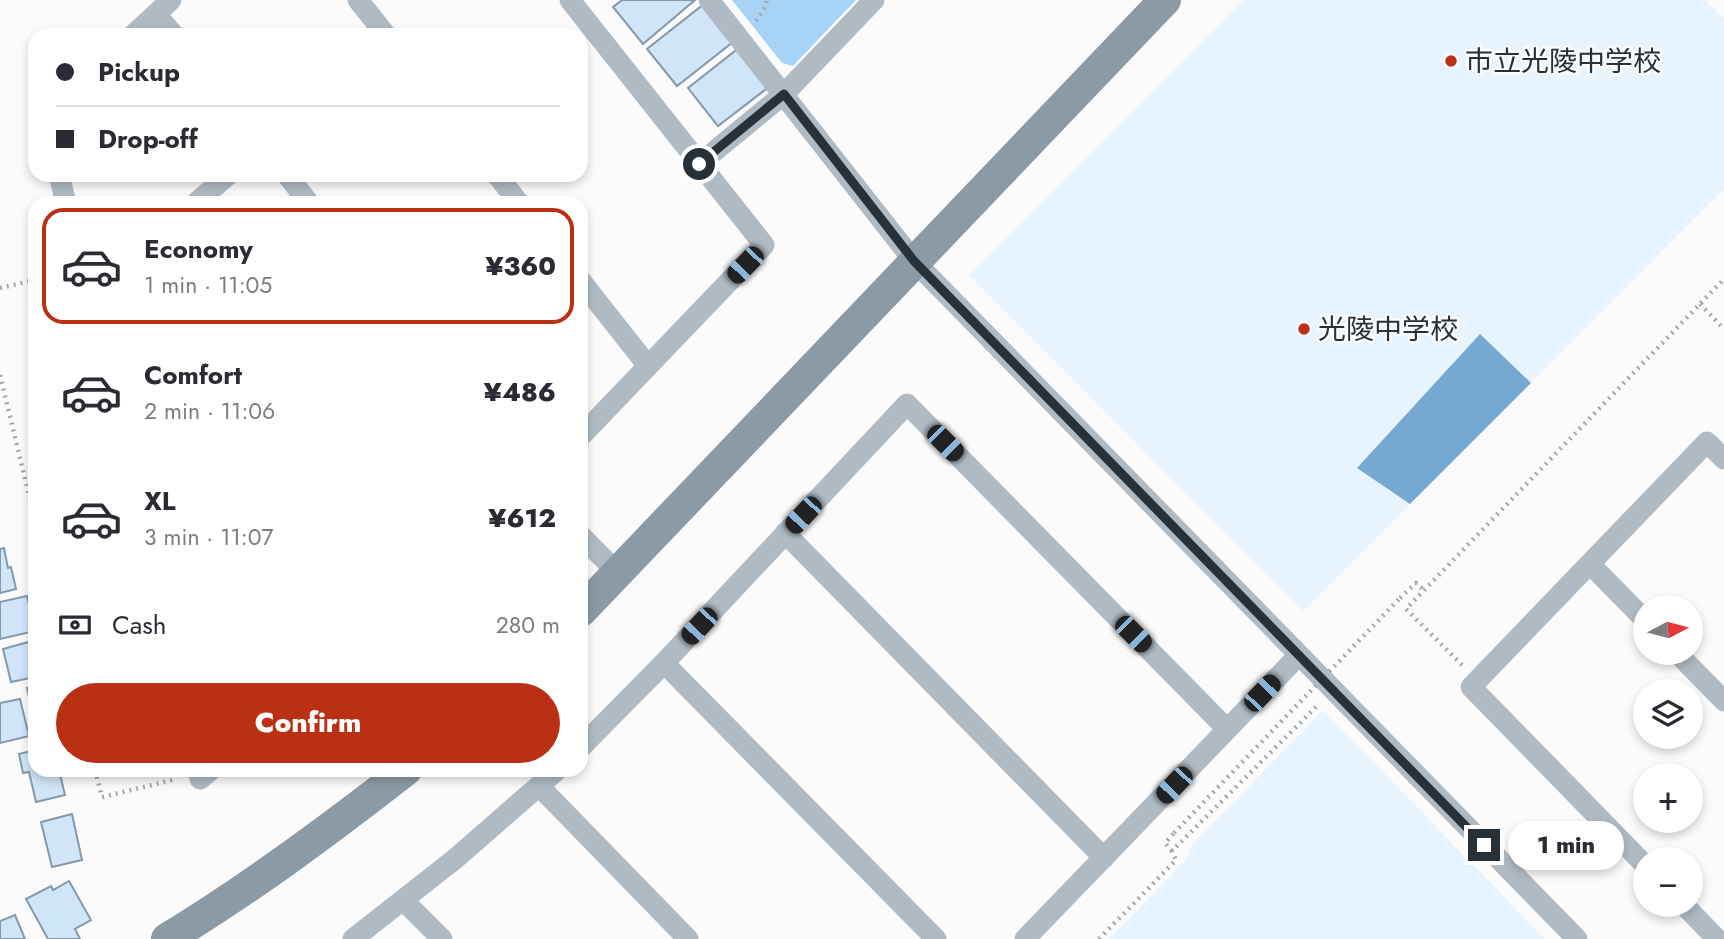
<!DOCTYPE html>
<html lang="en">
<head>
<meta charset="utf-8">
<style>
  :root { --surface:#fff; --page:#f7f7f7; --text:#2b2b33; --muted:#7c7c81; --line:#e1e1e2; --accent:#bb2f14 }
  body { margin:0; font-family:Jost,"Noto Sans JP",sans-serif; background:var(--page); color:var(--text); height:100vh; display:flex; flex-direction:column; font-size:26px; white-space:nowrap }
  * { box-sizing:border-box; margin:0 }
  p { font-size:23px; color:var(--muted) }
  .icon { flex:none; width:38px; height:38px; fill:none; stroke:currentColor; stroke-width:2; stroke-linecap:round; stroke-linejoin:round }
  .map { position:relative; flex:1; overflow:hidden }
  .sheet { position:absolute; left:28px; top:196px; width:560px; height:581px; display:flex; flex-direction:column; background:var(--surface); border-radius:21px; box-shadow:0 4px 10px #0003 }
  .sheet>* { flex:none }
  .hud { position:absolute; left:28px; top:28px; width:560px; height:154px; border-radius:21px; box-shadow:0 4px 10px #0003; display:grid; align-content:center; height:154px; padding:0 28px; background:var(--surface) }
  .needle { width:46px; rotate:83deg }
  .tools { position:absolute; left:1633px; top:595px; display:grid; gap:14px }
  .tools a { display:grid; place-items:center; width:70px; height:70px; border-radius:50%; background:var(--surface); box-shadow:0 4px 10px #0003; font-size:35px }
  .end { position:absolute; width:32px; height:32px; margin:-16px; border:9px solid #283138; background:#fff; box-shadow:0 0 0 4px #fff }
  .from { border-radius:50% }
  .bubble { position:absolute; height:49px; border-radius:24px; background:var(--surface); box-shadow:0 4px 10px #0003; font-size:23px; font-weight:800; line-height:49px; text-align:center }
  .car { position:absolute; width:21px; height:42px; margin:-21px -10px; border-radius:9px; box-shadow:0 0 5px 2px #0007; background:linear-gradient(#222 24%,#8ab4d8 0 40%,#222 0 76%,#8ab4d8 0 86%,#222 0) }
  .hud b { display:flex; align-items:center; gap:24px; height:66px; font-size:26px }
  .hud b+b { border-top:2px solid var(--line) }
  .hud i { width:18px; height:18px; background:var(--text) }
  ul { padding:12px 0 0; list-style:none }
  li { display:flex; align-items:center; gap:21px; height:116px; margin:0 14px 10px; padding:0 14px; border:4px solid transparent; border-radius:21px }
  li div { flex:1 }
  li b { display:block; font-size:26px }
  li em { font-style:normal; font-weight:800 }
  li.selected { border-color:var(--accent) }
  li>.icon { width:63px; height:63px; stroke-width:1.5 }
  .pay { display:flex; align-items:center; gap:18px; height:77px; padding:0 28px; font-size:26px }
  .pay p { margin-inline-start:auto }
  .action { display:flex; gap:14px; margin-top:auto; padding:14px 28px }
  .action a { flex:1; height:80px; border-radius:42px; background:var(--accent); color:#fff; font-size:28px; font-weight:800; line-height:80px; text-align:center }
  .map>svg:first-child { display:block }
</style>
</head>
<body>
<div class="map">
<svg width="1724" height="939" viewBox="0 0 1724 939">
  <rect width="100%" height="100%" fill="#fbfbfb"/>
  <path fill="#e8f4fd" d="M 1243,0 L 1705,0 L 1724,19 L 1724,189 L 1303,611 L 969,275 Z
    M 1323,710 L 1545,939 L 1109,939 L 1187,859 L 1191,846 Z"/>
  <path fill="#a7d3f6" d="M 732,0 L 856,0 L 793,66 L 782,63 Z"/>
  <path fill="#75a9d1" d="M 1480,334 L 1531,383 L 1410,504 L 1357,468 Z"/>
  <path fill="#d0e5f7" stroke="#8499aa" stroke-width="2" d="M 622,0 L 695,0 L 643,44 L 613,7 Z
    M 704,4 L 733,42 L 677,86 L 647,49 Z
    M 740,47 L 770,86 L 718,126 L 688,88 Z
    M 4,548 L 8,568 L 11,567 L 16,589 L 0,593 L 0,549 Z
    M 27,596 L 35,631 L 0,639 L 0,602 Z
    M 32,641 L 35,653 L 35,677 L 11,682 L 3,649 Z
    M 35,686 L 35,719 L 34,719 L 27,688 Z
    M 20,699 L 29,736 L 0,743 L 0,703 Z
    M 35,750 L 35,770 L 59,770 L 65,795 L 36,802 L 29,772 L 23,773 L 19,754 Z
    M 72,814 L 82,860 L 52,867 L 41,822 Z
    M 69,881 L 91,920 L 75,929 L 80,939 L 48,939 L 26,899 L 51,886 L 53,890 Z
    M 15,915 L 25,939 L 0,939 L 0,921 Z"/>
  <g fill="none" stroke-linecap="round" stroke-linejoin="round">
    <path stroke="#a4a8ab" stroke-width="4.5" stroke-dasharray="2 5" stroke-linecap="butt" d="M 756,21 L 766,6 L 767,0
      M 0,288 L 35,280
      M 1700,304 L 1724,329
      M 0,375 L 35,520
      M 1400,598 L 1416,583 L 1424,590
      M 1462,665 L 1406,609 L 1724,279
      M 95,770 L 102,797 L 177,779
      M 1172,851 L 1165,843 L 1174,833
      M 1099,939 L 1176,860 L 1172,851 L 1317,706"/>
    <path stroke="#b0bac2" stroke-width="21" d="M 358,0 L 386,35
      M 570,0 L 764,245 L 581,436
      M 709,0 L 914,261 L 1577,939
      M 156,14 L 174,35
      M 133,35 L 171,0
      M 699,164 L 784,94 L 874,0
      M 59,175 L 66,203
      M 287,175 L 309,203
      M 497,175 L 519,203
      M 196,203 L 228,175
      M 581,281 L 648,366
      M 785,533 L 1104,858
      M 581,536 L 619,574
      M 1590,564 L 1645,620
      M 1677,653 L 1724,701
      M 664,663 L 936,939
      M 581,747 L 664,663 L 907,404 L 1227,729
      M 198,770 L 200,779 L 211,770
      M 539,786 L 688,939
      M 1645,865 L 1471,687 L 1707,442 L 1724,459
      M 404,901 L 442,939
      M 1684,905 L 1717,939
      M 353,939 L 455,859 L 557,770
      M 1025,939 L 1298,656"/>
    <path stroke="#8c9aa5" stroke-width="32" d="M 581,611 L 1165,0
      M 167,939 C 251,888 329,830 406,770"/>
    <path stroke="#a4a8ab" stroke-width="4.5" stroke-dasharray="2 5" stroke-linecap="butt" d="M 1174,833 L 1400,598"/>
  </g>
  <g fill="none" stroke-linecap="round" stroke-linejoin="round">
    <path stroke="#283138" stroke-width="9" d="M 699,164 L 784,94 L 914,261 L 1484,845"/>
  </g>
  <g fill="#bb2f14" stroke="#fbfbfb" stroke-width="2.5">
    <circle cx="1451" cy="61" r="7"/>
    <circle cx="1304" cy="329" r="7"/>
  </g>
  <g text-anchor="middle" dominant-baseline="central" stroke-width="5" stroke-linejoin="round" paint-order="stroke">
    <g font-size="28" fill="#283138" stroke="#fbfbfb" text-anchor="start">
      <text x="1465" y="61">市立光陵中学校</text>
      <text x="1318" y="329">光陵中学校</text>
    </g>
  </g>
</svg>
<div class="tools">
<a><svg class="needle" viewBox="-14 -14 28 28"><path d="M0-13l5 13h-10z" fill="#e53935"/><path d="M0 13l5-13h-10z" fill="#7c7c81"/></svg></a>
<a><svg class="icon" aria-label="layers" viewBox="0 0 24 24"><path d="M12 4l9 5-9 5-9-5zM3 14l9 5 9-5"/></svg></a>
<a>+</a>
<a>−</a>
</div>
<i class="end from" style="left:699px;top:164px"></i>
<i class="end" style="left:1484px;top:845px"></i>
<div class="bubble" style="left:1508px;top:821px;width:116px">1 min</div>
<i class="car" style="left:745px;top:265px;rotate:224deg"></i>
<i class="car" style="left:945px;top:443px;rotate:135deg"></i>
<i class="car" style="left:803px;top:515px;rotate:223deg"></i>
<i class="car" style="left:699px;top:626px;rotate:223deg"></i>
<i class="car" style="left:1133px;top:634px;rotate:135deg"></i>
<i class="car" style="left:1262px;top:693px;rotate:44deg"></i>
<i class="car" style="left:1174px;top:785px;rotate:224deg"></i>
<div class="hud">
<b><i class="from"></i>Pickup</b>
<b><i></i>Drop-off</b>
</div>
<section class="sheet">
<ul>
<li class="selected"><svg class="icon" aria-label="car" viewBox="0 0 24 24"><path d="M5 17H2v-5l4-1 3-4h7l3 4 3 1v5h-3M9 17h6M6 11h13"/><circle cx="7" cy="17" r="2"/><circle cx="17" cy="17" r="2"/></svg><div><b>Economy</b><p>1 min · 11:05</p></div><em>¥360</em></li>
<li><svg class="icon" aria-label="car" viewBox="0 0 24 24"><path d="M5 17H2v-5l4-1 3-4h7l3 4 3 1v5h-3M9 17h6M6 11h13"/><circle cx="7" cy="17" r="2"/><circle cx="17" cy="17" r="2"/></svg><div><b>Comfort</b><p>2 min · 11:06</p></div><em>¥486</em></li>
<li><svg class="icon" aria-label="car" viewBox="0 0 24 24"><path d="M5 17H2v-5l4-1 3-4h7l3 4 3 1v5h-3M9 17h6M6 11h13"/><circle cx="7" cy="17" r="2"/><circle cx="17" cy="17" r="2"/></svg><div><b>XL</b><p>3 min · 11:07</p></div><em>¥612</em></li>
</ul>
<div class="pay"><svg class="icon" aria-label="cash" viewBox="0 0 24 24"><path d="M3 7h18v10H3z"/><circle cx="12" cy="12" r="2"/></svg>Cash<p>280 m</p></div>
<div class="action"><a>Confirm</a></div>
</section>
</div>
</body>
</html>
